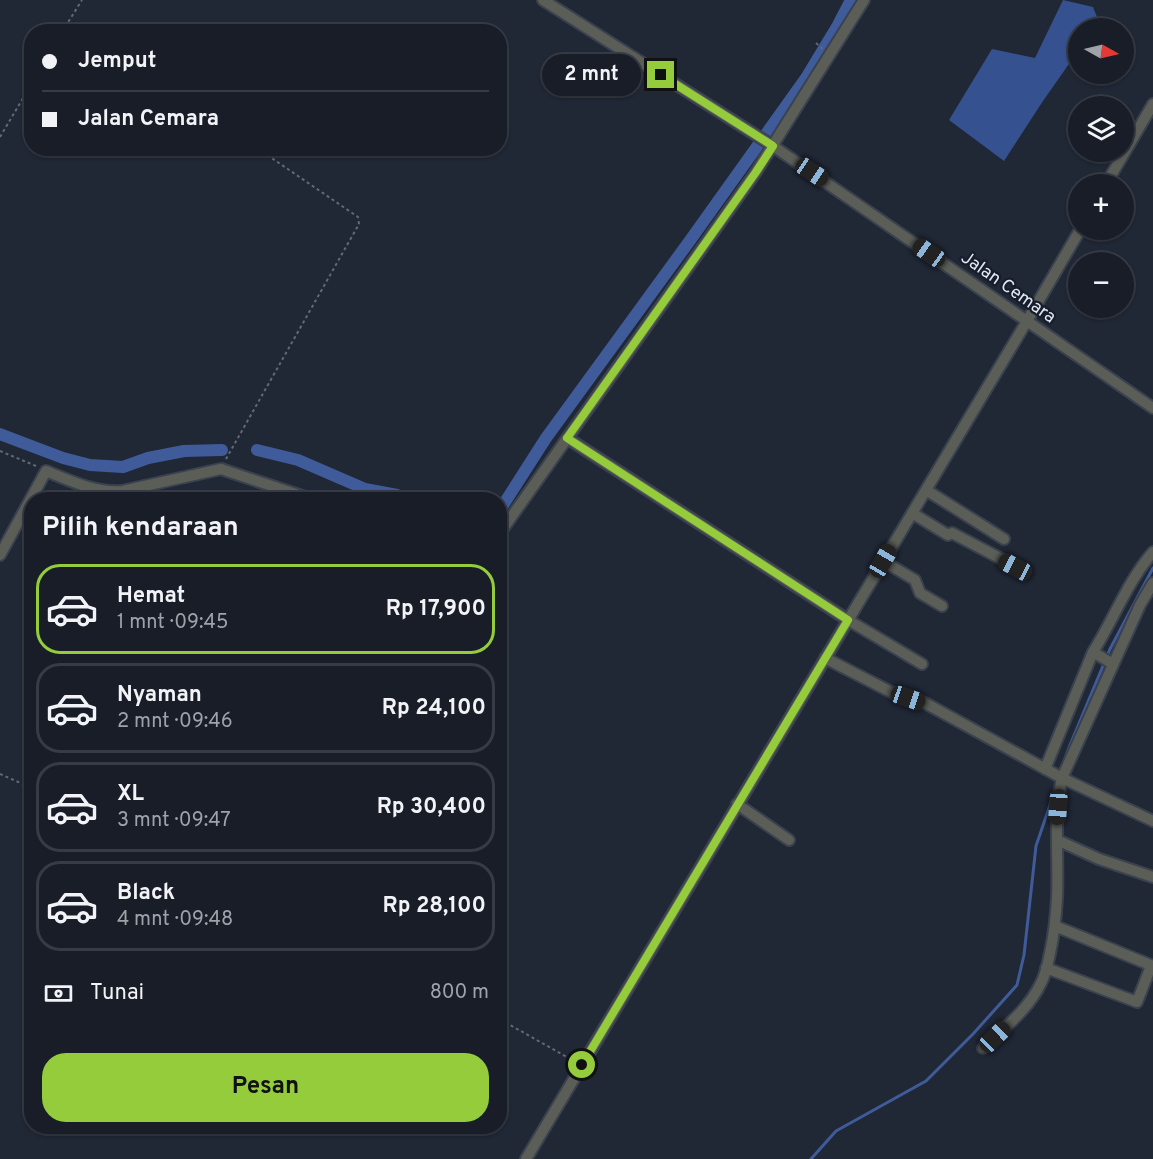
<!DOCTYPE html>
<html lang="id">
<head>
<meta charset="utf-8">
<style>
  :root { --surface:#181d28; --page:#212630; --text:#f1f3f6; --muted:#9fa2a8; --line:#363b45; --accent:#94cc3b }
  body { margin:0; font-family:Overpass,sans-serif; background:var(--page); color:var(--text); height:100vh; display:flex; flex-direction:column; font-size:22px; white-space:nowrap }
  * { box-sizing:border-box; margin:0 }
  p { font-size:20px; color:var(--muted) }
  .icon { flex:none; width:33px; height:33px; fill:none; stroke:currentColor; stroke-width:2; stroke-linecap:round; stroke-linejoin:round }
  .map { position:relative; flex:1; overflow:hidden }
  .sheet { position:absolute; left:24px; top:492px; width:483px; height:642px; display:flex; flex-direction:column; background:var(--surface); border-radius:24px; box-shadow:0 2px 4px #0004,0 0 0 2px var(--line) }
  .sheet>* { flex:none }
  .banner { position:absolute; left:24px; top:24px; width:483px; height:132px; border-radius:24px; box-shadow:0 2px 4px #0004,0 0 0 2px var(--line); display:grid; align-content:center; height:132px; padding:0 18px; background:var(--surface) }
  .needle { width:39px; rotate:98deg }
  .tools { position:absolute; left:1068px; top:18px; display:grid; gap:12px }
  .tools a { display:grid; place-items:center; width:66px; height:66px; border-radius:50%; background:var(--surface); box-shadow:0 2px 4px #0004,0 0 0 2px var(--line); font-size:30px }
  .end { position:absolute; width:27px; height:27px; margin:-14px; border:8px solid #94cc3b; background:#111; box-shadow:0 0 0 3px #111 }
  .from { border-radius:50% }
  .bubble { position:absolute; height:42px; border-radius:21px; background:var(--surface); box-shadow:0 2px 4px #0004,0 0 0 2px var(--line); font-size:20px; font-weight:700; line-height:42px; text-align:center }
  .car { position:absolute; width:18px; height:36px; margin:-18px -9px; border-radius:8px; box-shadow:0 0 4px 2px #0007; background:linear-gradient(#222 24%,#8ab4d8 0 40%,#222 0 76%,#8ab4d8 0 86%,#222 0) }
  .banner b { display:flex; align-items:center; gap:21px; height:57px; font-size:22px }
  .banner b+b { border-top:2px solid var(--line) }
  .banner i { width:15px; height:15px; background:var(--text) }
  ul { padding:0; list-style:none }
  li { display:flex; align-items:center; gap:18px; height:90px; margin:0 12px 9px; padding:0 6px; border:3px solid var(--line); border-radius:24px }
  li div { flex:1 }
  li b { display:block; font-size:22px }
  li em { font-style:normal; font-weight:700 }
  li.selected { border-color:var(--accent) }
  li>.icon { width:54px; height:54px; stroke-width:1.5 }
  h2 { padding:0 18px; font-size:27px; line-height:72px }
  .pay { display:flex; align-items:center; gap:15px; height:66px; padding:0 18px; font-size:22px }
  .pay p { margin-inline-start:auto }
  .primary-button { display:flex; gap:12px; margin-top:auto; padding:12px 18px }
  .primary-button a { flex:1; height:69px; border-radius:24px; background:var(--accent); color:#111; font-size:24px; font-weight:700; line-height:69px; text-align:center }
  .map>svg:first-child { display:block }
</style>
</head>
<body>
<div class="map">
<svg width="1153" height="1159" viewBox="0 0 1153 1159">
  <rect width="100%" height="100%" fill="#202735"/>
  <path fill="#36518f" d="M 1063,0 L 1093,7 L 1099,22 L 1095,28 L 1078,28 L 1078,51 L 1043,101 L 1004,161 L 949,120 L 992,49 L 1035,58 Z"/>
  <g fill="none" stroke-linecap="round" stroke-linejoin="round">
    <path stroke="#3f5b9a" stroke-width="3" d="M 1064,761 L 1070,745 L 1110,649 L 1153,568
      M 811,1159 L 836,1131 L 926,1081 L 973,1034 L 1017,985 L 1024,955 L 1036,846 L 1055,790"/>
    <path stroke="#3f5b9a" stroke-width="12" d="M 0,434 L 63,458 L 90,465 L 123,467 L 148,458 L 184,451 L 222,450
      M 257,450 L 298,460 L 365,489 L 397,495 L 404,500
      M 500,510 L 546,438 L 691,239 L 806,78 L 838,25 L 851,0"/>
    <g stroke="#3b424f" stroke-width="14">
      <path id="minor" d="M 543,0 L 773,146 L 1153,408
        M 1106,184 L 1153,104
        M 567,438 L 848,620 L 922,664
        M 926,490 L 1004,539
        M 912,513 L 948,535 L 952,533 L 1015,566
        M 500,533 L 756,172 L 864,0
        M 0,555 L 46,471 C 71,481 95,493 122,491 L 221,469 L 314,500
        M 883,561 L 915,580 L 920,593 L 942,606
        M 825,658 L 891,692 L 925,703 L 1062,778 L 1153,821
        M 1113,664 L 1093,652 C 1114,619 1127,582 1153,552
        M 1045,769 L 1093,652
        M 737,804 L 789,840
        M 1057,840 L 1099,859 L 1153,877
        M 1055,926 L 1153,966
        M 1046,968 L 1137,1002 L 1151,966
        M 983,1048 C 1003,1029 1029,1009 1041,983 C 1046,974 1048,963 1050,953 C 1054,935 1056,916 1057,898 C 1059,858 1053,818 1062,778 L 1140,605 L 1153,583
        M 526,1159 L 1027,321 L 1080,230"/>
    </g>
    <path stroke="#636976" stroke-width="2" stroke-dasharray="3 3" stroke-linecap="butt" d="M 62,32 L 82,0
      M 816,43 L 823,49
      M 0,137 L 32,83
      M 0,451 L 36,466
      M 226,459 L 359,224 L 358,217 L 257,148
      M 0,774 L 32,788
      M 500,1020 L 503,1021 L 574,1061"/>
    <use href="#minor" stroke="#5b5e57" stroke-width="10"/>
  </g>
  <g fill="none" stroke-linecap="round" stroke-linejoin="round">
    <path stroke="#94cc3b" stroke-width="8" d="M 582,1065 L 848,620 L 567,438 L 756,172 L 773,146 L 661,75"/>
  </g>
  <g text-anchor="middle" dominant-baseline="central" stroke-width="4.5" stroke-linejoin="round" paint-order="stroke">
    <g font-size="18" fill="#e1e6f0" stroke="#161d2b">
      <text transform="translate(1008 288) rotate(35)">Jalan Cemara</text>
    </g>
  </g>
</svg>
<div class="tools">
<a><svg class="needle" viewBox="-14 -14 28 28"><path d="M0-13l5 13h-10z" fill="#e53935"/><path d="M0 13l5-13h-10z" fill="#9fa2a8"/></svg></a>
<a><svg class="icon" aria-label="layers" viewBox="0 0 24 24"><path d="M12 4l9 5-9 5-9-5zM3 14l9 5 9-5"/></svg></a>
<a>+</a>
<a>−</a>
</div>
<i class="end from" style="left:582px;top:1065px"></i>
<i class="end" style="left:661px;top:75px"></i>
<div class="bubble" style="left:542px;top:54px;width:99px">2 mnt</div>
<i class="car" style="left:812px;top:172px;rotate:124deg"></i>
<i class="car" style="left:929px;top:253px;rotate:305deg"></i>
<i class="car" style="left:883px;top:561px;rotate:30deg"></i>
<i class="car" style="left:1015px;top:567px;rotate:298deg"></i>
<i class="car" style="left:908px;top:698px;rotate:109deg"></i>
<i class="car" style="left:1058px;top:807px;rotate:184deg"></i>
<i class="car" style="left:995px;top:1037px;rotate:46deg"></i>
<div class="banner">
<b><i class="from"></i>Jemput</b>
<b><i></i>Jalan Cemara</b>
</div>
<section class="sheet">
<h2>Pilih kendaraan</h2>
<ul>
<li class="selected"><svg class="icon" aria-label="car" viewBox="0 0 24 24"><path d="M5 17H2v-5l4-1 3-4h7l3 4 3 1v5h-3M9 17h6M6 11h13"/><circle cx="7" cy="17" r="2"/><circle cx="17" cy="17" r="2"/></svg><div><b>Hemat</b><p>1 mnt · 09:45</p></div><em>Rp 17,900</em></li>
<li><svg class="icon" aria-label="car" viewBox="0 0 24 24"><path d="M5 17H2v-5l4-1 3-4h7l3 4 3 1v5h-3M9 17h6M6 11h13"/><circle cx="7" cy="17" r="2"/><circle cx="17" cy="17" r="2"/></svg><div><b>Nyaman</b><p>2 mnt · 09:46</p></div><em>Rp 24,100</em></li>
<li><svg class="icon" aria-label="car" viewBox="0 0 24 24"><path d="M5 17H2v-5l4-1 3-4h7l3 4 3 1v5h-3M9 17h6M6 11h13"/><circle cx="7" cy="17" r="2"/><circle cx="17" cy="17" r="2"/></svg><div><b>XL</b><p>3 mnt · 09:47</p></div><em>Rp 30,400</em></li>
<li><svg class="icon" aria-label="car" viewBox="0 0 24 24"><path d="M5 17H2v-5l4-1 3-4h7l3 4 3 1v5h-3M9 17h6M6 11h13"/><circle cx="7" cy="17" r="2"/><circle cx="17" cy="17" r="2"/></svg><div><b>Black</b><p>4 mnt · 09:48</p></div><em>Rp 28,100</em></li>
</ul>
<div class="pay"><svg class="icon" aria-label="cash" viewBox="0 0 24 24"><path d="M3 7h18v10H3z"/><circle cx="12" cy="12" r="2"/></svg>Tunai<p>800 m</p></div>
<div class="primary-button"><a>Pesan</a></div>
</section>
</div>
</body>
</html>
